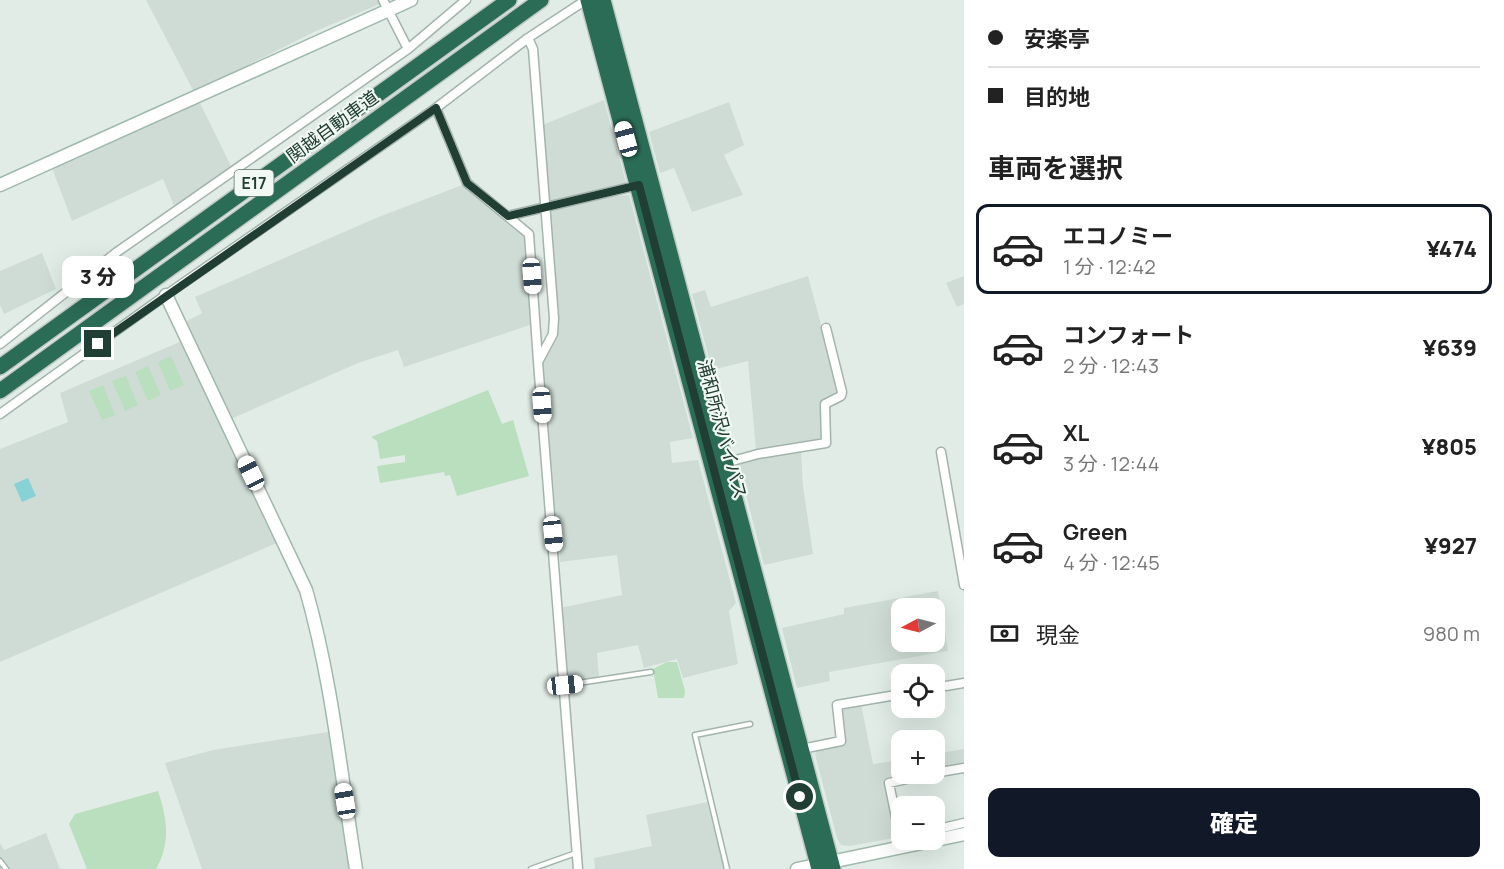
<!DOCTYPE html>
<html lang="ja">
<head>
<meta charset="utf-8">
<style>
  :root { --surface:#fff; --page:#f2f2f2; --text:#222; --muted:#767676; --line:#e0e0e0; --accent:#111827 }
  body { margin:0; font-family:Manrope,"Noto Sans JP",sans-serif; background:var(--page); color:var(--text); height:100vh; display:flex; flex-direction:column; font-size:22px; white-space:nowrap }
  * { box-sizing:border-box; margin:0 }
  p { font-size:20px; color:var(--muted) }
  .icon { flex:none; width:33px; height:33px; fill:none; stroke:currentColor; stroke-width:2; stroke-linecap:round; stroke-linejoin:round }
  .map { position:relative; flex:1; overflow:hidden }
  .sheet { display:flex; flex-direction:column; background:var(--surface); width:540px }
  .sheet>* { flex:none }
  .banner { display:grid; align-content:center; height:132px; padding:0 24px; background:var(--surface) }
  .needle { width:39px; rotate:263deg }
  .fabs { position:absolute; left:891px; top:598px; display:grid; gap:12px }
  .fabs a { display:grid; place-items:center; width:54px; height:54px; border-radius:12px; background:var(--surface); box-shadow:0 6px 24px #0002; font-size:30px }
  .end { position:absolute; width:27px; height:27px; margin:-14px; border:8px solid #203e33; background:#fff; box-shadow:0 0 0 3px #fff }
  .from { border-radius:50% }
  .bubble { position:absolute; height:42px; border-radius:12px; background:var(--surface); box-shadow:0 6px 24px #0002; font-size:20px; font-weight:800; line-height:42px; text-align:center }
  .car { position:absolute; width:18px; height:36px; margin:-18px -9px; border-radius:8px; box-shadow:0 0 4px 2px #0007; background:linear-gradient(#fff 24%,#345 0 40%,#fff 0 76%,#345 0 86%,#fff 0) }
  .banner b { display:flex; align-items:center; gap:21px; height:57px; font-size:22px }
  .banner b+b { border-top:2px solid var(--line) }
  .banner i { width:15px; height:15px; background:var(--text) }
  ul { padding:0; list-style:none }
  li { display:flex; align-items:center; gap:18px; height:90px; margin:0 12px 9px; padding:0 12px; border:3px solid transparent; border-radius:12px }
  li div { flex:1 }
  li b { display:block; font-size:22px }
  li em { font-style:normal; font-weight:800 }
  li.on { border-color:var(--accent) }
  li>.icon { width:54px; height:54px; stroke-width:1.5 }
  h2 { padding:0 24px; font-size:27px; line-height:72px }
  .pay { display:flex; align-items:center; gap:15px; height:66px; padding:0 24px; font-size:22px }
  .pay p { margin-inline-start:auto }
  .button { display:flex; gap:12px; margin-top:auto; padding:12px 24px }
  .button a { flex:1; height:69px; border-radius:12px; background:var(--accent); color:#fff; font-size:24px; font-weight:800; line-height:69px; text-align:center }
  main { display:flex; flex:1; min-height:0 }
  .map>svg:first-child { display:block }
</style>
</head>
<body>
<main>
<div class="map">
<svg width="964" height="869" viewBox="0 0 964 869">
  <rect width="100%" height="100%" fill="#e1ece6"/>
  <path fill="#cfdcd5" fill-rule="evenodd" d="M 146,0 L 380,0 L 382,3 L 314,32 L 194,92 Z
    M 604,100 L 626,183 L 547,202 L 540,126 Z
    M 729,102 L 744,145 L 724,155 L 743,195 L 692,212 L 674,168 L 660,173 L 649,132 Z
    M 200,103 L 231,166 L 175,208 L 163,179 L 72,221 L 52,168 Z
    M 465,184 L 524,237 L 530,325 L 404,367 L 398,350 L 358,363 L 231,419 L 185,322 L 202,313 L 195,297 L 376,218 Z
    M 629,195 L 693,438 L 670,442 L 672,463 L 698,460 L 736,603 L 729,611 L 738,664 L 683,678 L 677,659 L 644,668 L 638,645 L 597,653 L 599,678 L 570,681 L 567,678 L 560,608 L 622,595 L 617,555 L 560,562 L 542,362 L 554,336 L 549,210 L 599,197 Z
    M 42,253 L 56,289 L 4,314 L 0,305 L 0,271 Z
    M 808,276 L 839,392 L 822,402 L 824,440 L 821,443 L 756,450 L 748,361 L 712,370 L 692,294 L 705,290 L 711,307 Z
    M 964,276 L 964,304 L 957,307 L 946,283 Z
    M 182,341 L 279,542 L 0,662 L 0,449 L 68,422 L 60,393 Z
    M 801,451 L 803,486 L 813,554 L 764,565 L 738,463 L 758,457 Z
    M 938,591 L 948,651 L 829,672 L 830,681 L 797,688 L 782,628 L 844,614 L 844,608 ZM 902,609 L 934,609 L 934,642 L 902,642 Z
    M 861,704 L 873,764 L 901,760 L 902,774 L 908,775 L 885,779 L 897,834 L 894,838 L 850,846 L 841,845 L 837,838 L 815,754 L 818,749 L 844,745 L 840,710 L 842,707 Z
    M 328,732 L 350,869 L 202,869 L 165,763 L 213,750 Z
    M 964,749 L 964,764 L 935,770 L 934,754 Z
    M 707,802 L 724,869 L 595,869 L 594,858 L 652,846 L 646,815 Z
    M 46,833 L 60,869 L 0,869 L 0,843 L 4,850 Z"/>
  <path fill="#b9dfbe" d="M 171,356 L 184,385 L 170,391 L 158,362 Z
    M 148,366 L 161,395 L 148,401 L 135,372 Z
    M 126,376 L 138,405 L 125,411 L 112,381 Z
    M 103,385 L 115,415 L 102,420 L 89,391 Z
    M 488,390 L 502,424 L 513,420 L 529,476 L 457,496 L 450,475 L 445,476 L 444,472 L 380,483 L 377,466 L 405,462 L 405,455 L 380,459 L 377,441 L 371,437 Z
    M 667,662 L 677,662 L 685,691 L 684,698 L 658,698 L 653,669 Z
    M 158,791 C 167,818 171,843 156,869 L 87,869 L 69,824 L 75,814 Z"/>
  <path fill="#86d2d5" d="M 28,478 L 36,496 L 22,502 L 14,484 Z"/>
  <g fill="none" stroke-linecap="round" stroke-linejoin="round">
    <g stroke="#a3b4ad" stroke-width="7">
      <path id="lane" d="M 565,685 L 651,672
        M 0,861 L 6,869
        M 531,869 L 576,853
        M 727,869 L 695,735 L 750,724"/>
    </g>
    <g stroke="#a3b4ad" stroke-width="11">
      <path id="street" d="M 383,0 L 408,49
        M 528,38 L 533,49 L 554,318 L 553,334 L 538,362 L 578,869
        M 436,108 L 467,183 L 529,234 L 538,361
        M 508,216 L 639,185
        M 0,344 L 117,252 L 408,49 L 466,0
        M 0,414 L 166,295 L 436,108 L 528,38 L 586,0
        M 941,452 L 964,585
        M 725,463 L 758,454 L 826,443 L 825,404 L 841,396 L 842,392 L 826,328
        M 934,688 L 964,683
        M 802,749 L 841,741 L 837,705 L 902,694
        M 934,773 L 964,768
        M 934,830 L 964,823
        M 902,847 L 889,783 L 929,774"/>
    </g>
    <g stroke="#9fb9ad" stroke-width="15">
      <path id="secondary" d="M 0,185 L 411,0
        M 166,295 L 306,590 C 332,680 341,776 356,869
        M 797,869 L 964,834"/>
    </g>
    <g stroke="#c1c9c6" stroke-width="18">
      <path id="highway" d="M 588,0 L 819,869
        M 603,0 L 833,869
        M 0,367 L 509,0
        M 0,391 L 541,0"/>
    </g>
    <use href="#lane" stroke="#fff" stroke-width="4"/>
    <use href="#street" stroke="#fff" stroke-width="8"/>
    <use href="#secondary" stroke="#fff" stroke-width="12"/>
    <use href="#highway" stroke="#2b6c57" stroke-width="15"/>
  </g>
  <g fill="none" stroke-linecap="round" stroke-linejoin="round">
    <path stroke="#203e33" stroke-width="8" d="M 98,344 L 436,108 L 467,183 L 508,216 L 639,185 L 800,797"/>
  </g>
  <g text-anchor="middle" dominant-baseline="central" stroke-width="4.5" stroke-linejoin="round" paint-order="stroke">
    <rect fill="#f2f9f4" stroke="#5f766d" stroke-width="1.5" x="234.5" y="170" width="39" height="26" rx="4.5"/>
    <g font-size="16" font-weight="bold" fill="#203e33">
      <text x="254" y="183">E17</text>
    </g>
    <g font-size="18" fill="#203e33" stroke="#f2f9f4">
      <text transform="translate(332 126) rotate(-36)">関越自動車道</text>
      <text transform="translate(723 429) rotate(75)">浦和所沢バイパス</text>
    </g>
  </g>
</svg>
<div class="fabs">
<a><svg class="needle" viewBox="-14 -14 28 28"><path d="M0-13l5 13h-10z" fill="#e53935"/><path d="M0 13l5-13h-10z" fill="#767676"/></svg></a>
<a><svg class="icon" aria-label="locate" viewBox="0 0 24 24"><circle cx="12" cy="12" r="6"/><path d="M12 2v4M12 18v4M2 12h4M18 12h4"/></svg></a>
<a>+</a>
<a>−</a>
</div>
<i class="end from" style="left:800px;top:797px"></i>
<i class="end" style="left:98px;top:344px"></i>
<div class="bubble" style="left:62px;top:256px;width:72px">3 分</div>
<i class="car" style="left:626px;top:139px;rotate:345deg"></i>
<i class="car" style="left:532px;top:276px;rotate:176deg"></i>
<i class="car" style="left:542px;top:405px;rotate:176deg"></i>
<i class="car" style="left:251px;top:473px;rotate:334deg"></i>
<i class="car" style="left:553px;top:534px;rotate:174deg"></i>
<i class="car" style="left:565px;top:685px;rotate:84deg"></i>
<i class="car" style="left:345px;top:801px;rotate:351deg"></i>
</div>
<section class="sheet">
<div class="banner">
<b><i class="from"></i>安楽亭</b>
<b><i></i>目的地</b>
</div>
<h2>車両を選択</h2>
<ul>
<li class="on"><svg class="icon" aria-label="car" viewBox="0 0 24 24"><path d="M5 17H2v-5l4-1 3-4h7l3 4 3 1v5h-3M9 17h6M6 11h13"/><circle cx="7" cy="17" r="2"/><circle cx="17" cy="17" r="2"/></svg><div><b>エコノミー</b><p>1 分 · 12:42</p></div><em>¥474</em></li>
<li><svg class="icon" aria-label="car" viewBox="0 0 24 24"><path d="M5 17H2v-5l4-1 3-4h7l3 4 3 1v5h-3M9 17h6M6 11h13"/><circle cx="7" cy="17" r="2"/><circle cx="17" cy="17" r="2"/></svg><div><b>コンフォート</b><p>2 分 · 12:43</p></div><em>¥639</em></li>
<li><svg class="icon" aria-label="car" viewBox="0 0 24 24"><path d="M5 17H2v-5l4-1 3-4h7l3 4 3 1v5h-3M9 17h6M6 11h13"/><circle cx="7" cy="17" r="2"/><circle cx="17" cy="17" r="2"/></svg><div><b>XL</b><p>3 分 · 12:44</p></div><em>¥805</em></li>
<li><svg class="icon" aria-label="car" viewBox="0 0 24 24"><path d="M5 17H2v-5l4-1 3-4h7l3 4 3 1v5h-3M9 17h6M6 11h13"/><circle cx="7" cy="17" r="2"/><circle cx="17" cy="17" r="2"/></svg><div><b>Green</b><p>4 分 · 12:45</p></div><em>¥927</em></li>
</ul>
<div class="pay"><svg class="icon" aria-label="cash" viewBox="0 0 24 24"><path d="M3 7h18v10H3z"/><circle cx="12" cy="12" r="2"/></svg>現金<p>980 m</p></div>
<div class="button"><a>確定</a></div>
</section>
</main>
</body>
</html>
